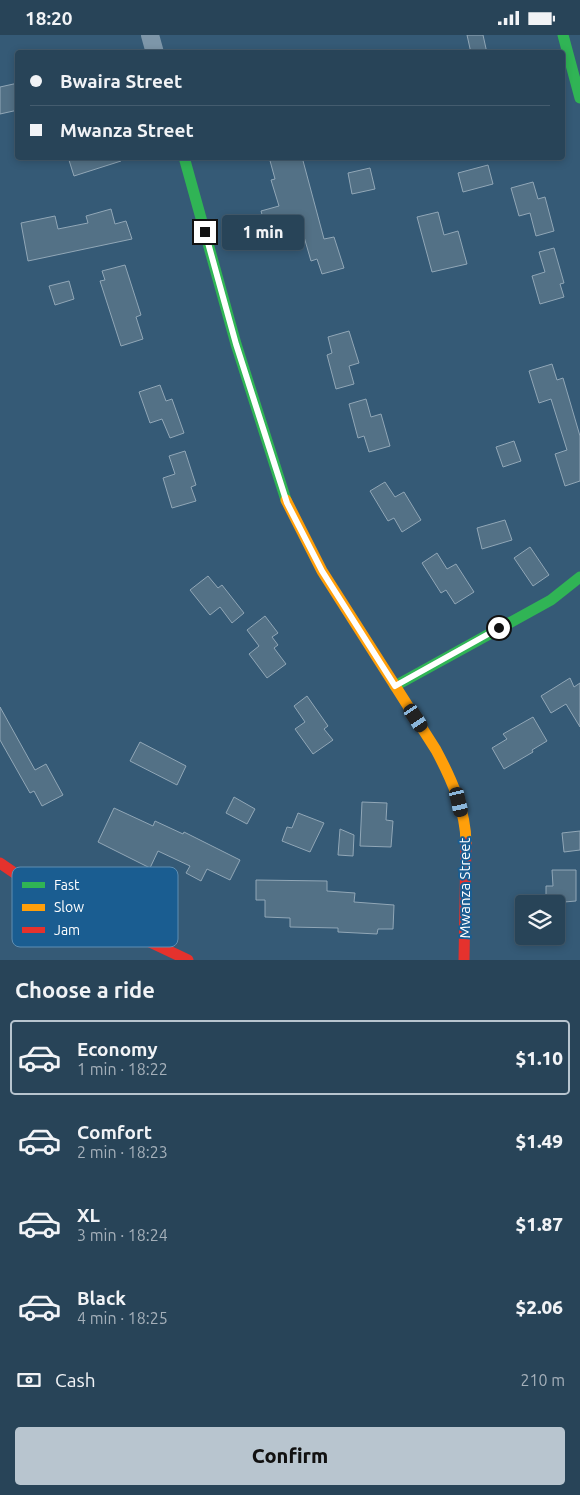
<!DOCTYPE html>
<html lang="en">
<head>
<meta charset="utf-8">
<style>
  :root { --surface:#284458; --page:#344e61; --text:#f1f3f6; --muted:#a5b0ba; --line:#445c6e; --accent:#b8c5cf }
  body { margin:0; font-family:Ubuntu,sans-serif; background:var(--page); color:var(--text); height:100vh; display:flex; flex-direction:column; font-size:19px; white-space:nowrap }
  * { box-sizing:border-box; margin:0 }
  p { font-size:16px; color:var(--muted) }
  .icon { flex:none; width:28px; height:28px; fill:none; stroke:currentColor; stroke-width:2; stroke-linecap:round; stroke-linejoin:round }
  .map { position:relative; height:925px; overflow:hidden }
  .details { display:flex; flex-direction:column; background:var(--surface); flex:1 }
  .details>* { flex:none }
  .banner { position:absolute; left:15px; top:15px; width:550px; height:110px; border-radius:5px; box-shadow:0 2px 8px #0003,0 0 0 1px var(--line); display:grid; align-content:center; height:110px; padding:0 15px; background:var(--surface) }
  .buttons { position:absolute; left:515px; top:860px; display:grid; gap:10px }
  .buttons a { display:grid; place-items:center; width:50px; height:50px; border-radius:5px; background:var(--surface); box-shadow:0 2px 8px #0003,0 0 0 1px var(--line); font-size:25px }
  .end { position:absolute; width:22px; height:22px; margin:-11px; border:6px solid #fff; background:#111; box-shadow:0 0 0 2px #111 }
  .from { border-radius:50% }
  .bubble { position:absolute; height:35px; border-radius:5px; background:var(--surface); box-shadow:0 2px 8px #0003,0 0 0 1px var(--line); font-size:16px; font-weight:800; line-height:35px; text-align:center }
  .car { position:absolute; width:15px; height:30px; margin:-15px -8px; border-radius:6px; box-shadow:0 0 4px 1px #0007; background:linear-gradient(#222 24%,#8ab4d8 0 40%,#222 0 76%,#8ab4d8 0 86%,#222 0) }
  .banner b { display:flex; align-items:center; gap:18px; height:48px; font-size:19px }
  .banner b+b { border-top:1px solid var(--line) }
  .banner i { width:12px; height:12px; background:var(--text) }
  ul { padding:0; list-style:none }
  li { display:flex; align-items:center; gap:15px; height:75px; margin:0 10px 8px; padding:0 5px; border:2px solid transparent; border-radius:5px }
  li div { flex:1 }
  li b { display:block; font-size:19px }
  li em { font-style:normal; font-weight:800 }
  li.current { border-color:var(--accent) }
  li>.icon { width:45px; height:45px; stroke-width:1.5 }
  h2 { padding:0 15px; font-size:22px; line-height:60px }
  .pay { display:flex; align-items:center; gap:12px; height:55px; padding:0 15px; font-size:19px }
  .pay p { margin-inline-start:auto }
  .action { display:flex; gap:10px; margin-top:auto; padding:10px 15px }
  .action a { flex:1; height:58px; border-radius:5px; background:var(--accent); color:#111; font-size:20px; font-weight:800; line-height:58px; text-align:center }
  .status { display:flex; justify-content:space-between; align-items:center; height:35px; padding:0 25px; background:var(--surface); direction:ltr }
  .status svg { height:14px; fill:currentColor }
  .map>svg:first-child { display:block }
</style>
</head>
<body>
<div class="status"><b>18:20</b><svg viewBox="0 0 49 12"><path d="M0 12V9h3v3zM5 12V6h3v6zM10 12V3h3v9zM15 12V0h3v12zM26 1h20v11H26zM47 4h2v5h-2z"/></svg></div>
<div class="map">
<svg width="580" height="925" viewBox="0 0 580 925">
  <rect width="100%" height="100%" fill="#355a76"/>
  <path fill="#537186" stroke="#91a7b7" d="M 467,0 L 483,0 L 487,18 L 471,18 Z
    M 18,48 L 18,75 L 0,79 L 0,52 Z
    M 68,122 L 120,122 L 121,126 L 74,141 Z
    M 269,122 L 302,122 L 324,204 L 334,202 L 344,233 L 322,239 L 317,224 L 311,226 L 298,181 L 265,190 L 261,176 L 279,171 L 271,145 L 275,144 Z
    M 488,130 L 493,149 L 463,157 L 458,138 Z
    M 370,133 L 375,154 L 352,159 L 348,138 Z
    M 533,147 L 538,164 L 545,162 L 554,196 L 536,201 L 530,178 L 519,181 L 511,153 Z
    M 111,174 L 115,189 L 126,186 L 132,204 L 28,226 L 21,188 L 55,181 L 58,194 L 88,188 L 86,181 Z
    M 438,177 L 444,200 L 458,196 L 467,229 L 432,237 L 417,182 Z
    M 554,213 L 564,248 L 560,249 L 564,262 L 540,269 L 532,241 L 545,237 L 539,217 Z
    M 125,230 L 141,280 L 136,282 L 143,304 L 121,311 L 100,246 L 105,245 L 102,236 Z
    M 69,246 L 74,264 L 55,270 L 49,251 Z
    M 349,296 L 359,328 L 349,331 L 354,349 L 336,354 L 327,320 L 332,318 L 328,302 Z
    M 552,329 L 557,345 L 563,343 L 580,401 L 580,446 L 565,451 L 555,419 L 567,415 L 551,364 L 539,368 L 529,336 Z
    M 160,350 L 166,366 L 172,364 L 184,398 L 170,403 L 162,384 L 150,388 L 139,357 Z
    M 366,364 L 371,382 L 381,379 L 390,411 L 369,417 L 364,401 L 358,403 L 349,369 Z
    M 514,406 L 521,426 L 503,432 L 496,412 Z
    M 185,416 L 196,450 L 191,452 L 196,466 L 172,473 L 163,443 L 175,439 L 169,421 Z
    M 385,447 L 395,462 L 404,457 L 421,485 L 402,497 L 394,483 L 388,486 L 370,456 Z
    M 505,485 L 512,505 L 482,514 L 477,493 Z
    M 530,512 L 549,540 L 533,551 L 514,523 Z
    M 437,518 L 447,534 L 456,529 L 474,557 L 455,569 L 446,555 L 441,558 L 422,528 Z
    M 208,541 L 218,553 L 222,550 L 244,578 L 232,588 L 220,572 L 210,580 L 190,555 Z
    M 265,581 L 278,598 L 272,602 L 278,610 L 274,613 L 286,629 L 267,643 L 249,619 L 259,611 L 247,595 Z
    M 570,643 L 574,652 L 580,648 L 580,692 L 566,669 L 551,678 L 541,661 Z
    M 307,661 L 328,691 L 324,694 L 333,705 L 313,719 L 295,694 L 305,687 L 294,671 Z
    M 0,672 L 35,735 L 46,729 L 63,760 L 42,771 L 34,756 L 30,758 L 0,705 Z
    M 533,682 L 547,706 L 532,715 L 533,717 L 504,734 L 492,713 L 507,704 L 503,699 Z
    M 140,707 L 186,731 L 177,750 L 130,726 Z
    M 234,762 L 255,774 L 247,789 L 226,778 Z
    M 362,767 L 387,768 L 386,785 L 393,786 L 391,812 L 360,811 Z
    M 114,773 L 153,791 L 155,786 L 183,799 L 184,797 L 240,825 L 230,845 L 207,834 L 201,846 L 186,838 L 190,831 L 158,816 L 150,833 L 98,807 Z
    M 298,778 L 324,788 L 310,817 L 282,806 L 287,792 L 292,793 Z
    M 340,794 L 354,800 L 353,821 L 338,820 Z
    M 580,796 L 580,815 L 564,817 L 562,798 Z
    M 552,835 L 576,835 L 576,866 L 564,867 L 564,869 L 546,869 L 546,851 L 553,851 Z
    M 256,845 L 327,846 L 327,856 L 355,858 L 354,867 L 394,870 L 393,894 L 378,894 L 377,899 L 338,897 L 338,893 L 290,892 L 290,883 L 265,882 L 265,865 L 256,865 Z"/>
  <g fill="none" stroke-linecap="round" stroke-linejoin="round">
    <path stroke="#7d96a9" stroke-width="18" d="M 150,0 L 155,18"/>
    <path stroke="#30b455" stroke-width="11" d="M 563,0 L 580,63
      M 184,122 L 236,309 L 286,465
      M 395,651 L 551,565 L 580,542"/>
    <path stroke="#ff9f0a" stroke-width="11" d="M 286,465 L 322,536 L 436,715 C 451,743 466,776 466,808"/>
    <path stroke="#e5322d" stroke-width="11" d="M 0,828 L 38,854 L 188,925
      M 464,925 L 466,808"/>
  </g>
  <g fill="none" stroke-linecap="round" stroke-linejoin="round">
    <path stroke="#fff" stroke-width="6" d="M 205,197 L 236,309 L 287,468 L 322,536 L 395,651 L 499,593"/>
  </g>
  <g text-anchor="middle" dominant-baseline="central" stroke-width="4" stroke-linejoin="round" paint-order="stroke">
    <g font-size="15" fill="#fff" stroke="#1a5d91">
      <text transform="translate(464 853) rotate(-90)">Mwanza Street</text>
    </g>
  </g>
  <rect x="12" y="832" width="166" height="80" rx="8" fill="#1a5d91" stroke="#5f8eb2" stroke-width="1"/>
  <rect x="22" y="847" width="23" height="6" fill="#30b455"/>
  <rect x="22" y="869" width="23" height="7" fill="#ff9f0a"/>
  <rect x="22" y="892" width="23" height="6" fill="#e5322d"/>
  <g font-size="14" fill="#fff">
    <text x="54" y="855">Fast</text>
    <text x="54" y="877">Slow</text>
    <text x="54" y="900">Jam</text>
  </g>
</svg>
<div class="buttons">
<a><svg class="icon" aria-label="layers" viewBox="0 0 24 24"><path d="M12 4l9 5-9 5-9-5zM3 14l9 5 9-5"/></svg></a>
</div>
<i class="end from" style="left:499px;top:593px"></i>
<i class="end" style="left:205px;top:197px"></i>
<div class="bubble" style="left:222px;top:180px;width:82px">1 min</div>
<i class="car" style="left:416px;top:683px;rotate:147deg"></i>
<i class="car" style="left:459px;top:767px;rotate:167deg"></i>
<div class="banner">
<b><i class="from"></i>Bwaira Street</b>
<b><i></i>Mwanza Street</b>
</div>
</div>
<section class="details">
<h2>Choose a ride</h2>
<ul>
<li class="current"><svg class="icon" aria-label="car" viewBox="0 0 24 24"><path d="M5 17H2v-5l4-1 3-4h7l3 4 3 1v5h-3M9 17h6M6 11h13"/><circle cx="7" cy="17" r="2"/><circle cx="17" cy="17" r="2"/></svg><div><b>Economy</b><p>1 min · 18:22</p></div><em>$1.10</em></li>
<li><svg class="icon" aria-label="car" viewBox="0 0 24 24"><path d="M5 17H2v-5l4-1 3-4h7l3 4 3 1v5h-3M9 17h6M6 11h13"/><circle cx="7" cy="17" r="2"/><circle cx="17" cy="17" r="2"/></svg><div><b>Comfort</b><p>2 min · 18:23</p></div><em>$1.49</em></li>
<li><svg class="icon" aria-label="car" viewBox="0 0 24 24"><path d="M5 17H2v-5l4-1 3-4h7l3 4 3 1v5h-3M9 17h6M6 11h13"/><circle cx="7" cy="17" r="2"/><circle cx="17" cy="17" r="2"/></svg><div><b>XL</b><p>3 min · 18:24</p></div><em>$1.87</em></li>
<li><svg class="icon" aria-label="car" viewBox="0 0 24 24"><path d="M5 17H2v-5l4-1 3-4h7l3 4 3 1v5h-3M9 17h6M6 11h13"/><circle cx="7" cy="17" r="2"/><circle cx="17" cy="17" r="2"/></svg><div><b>Black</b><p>4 min · 18:25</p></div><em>$2.06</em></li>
</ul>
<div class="pay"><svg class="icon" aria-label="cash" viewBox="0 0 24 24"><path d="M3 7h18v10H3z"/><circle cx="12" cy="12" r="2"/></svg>Cash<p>210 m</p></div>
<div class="action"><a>Confirm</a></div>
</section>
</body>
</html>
